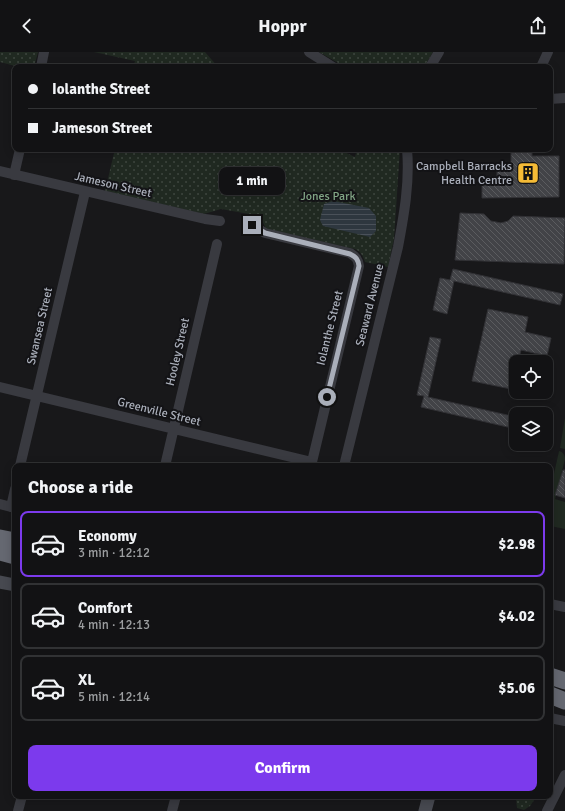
<!DOCTYPE html>
<html lang="en">
<head>
<meta charset="utf-8">
<style>
  :root { --surface:#121214; --page:#1b1b1d; --text:#f1f3f6; --muted:#9c9ea0; --line:#313234; --accent:#7c3aed }
  body { margin:0; font-family:Signika,sans-serif; background:var(--page); color:var(--text); height:100vh; display:flex; flex-direction:column; font-size:15px; white-space:nowrap }
  * { box-sizing:border-box; margin:0 }
  p { font-size:13px; color:var(--muted) }
  .icon { flex:none; width:22px; height:22px; fill:none; stroke:currentColor; stroke-width:2; stroke-linecap:round; stroke-linejoin:round }
  .map { position:relative; flex:1; overflow:hidden }
  .sheet { position:absolute; left:12px; top:411px; width:541px; height:336px; display:flex; flex-direction:column; background:var(--surface); border-radius:8px; box-shadow:0 2px 10px #0003,0 0 0 1px var(--line) }
  .sheet>* { flex:none }
  .top-card { position:absolute; left:12px; top:12px; width:541px; height:88px; border-radius:8px; box-shadow:0 2px 10px #0003,0 0 0 1px var(--line); display:grid; align-content:center; height:88px; padding:0 16px; background:var(--surface) }
  .fabs { position:absolute; left:509px; top:303px; display:grid; gap:8px }
  .fabs a { display:grid; place-items:center; width:44px; height:44px; border-radius:8px; background:var(--surface); box-shadow:0 2px 10px #0003,0 0 0 1px var(--line); font-size:20px }
  .end { position:absolute; width:18px; height:18px; margin:-9px; border:5px solid #aaafba; background:#111; box-shadow:0 0 0 2px #111 }
  .from { border-radius:50% }
  .bubble { position:absolute; height:28px; border-radius:8px; background:var(--surface); box-shadow:0 2px 10px #0003,0 0 0 1px var(--line); font-size:13px; font-weight:800; line-height:28px; text-align:center }
  .top-card b { display:flex; align-items:center; gap:14px; height:38px; font-size:15px }
  .top-card b+b { border-top:1px solid var(--line) }
  .top-card i { width:10px; height:10px; background:var(--text) }
  ul { padding:0; list-style:none }
  li { display:flex; align-items:center; gap:12px; height:66px; margin:0 8px 6px; padding:0 8px; border:2px solid var(--line); border-radius:8px }
  li div { flex:1 }
  li b { display:block; font-size:15px }
  li em { font-style:normal; font-weight:800 }
  li.selected { border-color:var(--accent) }
  li>.icon { width:36px; height:36px; stroke-width:1.5 }
  h2 { padding:0 16px; font-size:18px; line-height:48px }
  .button { display:flex; gap:8px; margin-top:auto; padding:8px 16px }
  .button a { flex:1; height:46px; border-radius:8px; background:var(--accent); color:#fff; font-size:16px; font-weight:800; line-height:46px; text-align:center }
  header { display:flex; justify-content:space-between; align-items:center; height:52px; padding:0 16px; background:var(--surface); font-size:18px; font-weight:800 }
  .map>svg:first-child { display:block }
</style>
</head>
<body>
<header><svg class="icon" aria-label="back" viewBox="0 0 24 24"><path d="M15 5l-7 7 7 7"/></svg>Hoppr<svg class="icon" aria-label="share" viewBox="0 0 24 24"><path d="M12 15V3M7 8l5-5 5 5M5 13v7h14v-7"/></svg></header>
<div class="map">
<svg width="565" height="759" viewBox="0 0 565 759">
  <defs>
    <pattern id="park-dots" width="8" height="8" patternUnits="userSpaceOnUse"><rect width="8" height="8" fill="#202921"/><path d="M2 2h.1M6 6h.1" fill="none" stroke="#3e463f" stroke-width="1.8" stroke-linecap="round"/></pattern>
    <pattern id="water-rules" width="6" height="5" patternUnits="userSpaceOnUse"><rect width="6" height="5" fill="#2e373f"/><path d="M0 2.5h6" fill="none" stroke="#4a5159"/></pattern>
    <pattern id="building-back-hatch" width="6" height="6" patternUnits="userSpaceOnUse"><rect width="6" height="6" fill="#424347"/><path d="M-1 5l2 2M0 0l6 6M5-1l2 2" fill="none" stroke="#5b5c5f"/></pattern>
  </defs>
  <rect width="100%" height="100%" fill="#18181a"/>
  <path fill="#202921" d="M 565,366 L 565,397 L 560,396 Z
    M 559,399 C 563,400 565,403 565,407 L 555,447 L 565,450 L 565,477 L 550,474 L 550,440 Z"/>
  <path fill="url(#park-dots)" d="M 0,0 L 38,0 L 34,15 L 19,15 L 0,10 Z
    M 94,0 L 205,0 L 218,15 L 133,15 L 135,9 Z
    M 319,0 L 433,0 L 424,15 L 345,15 Z
    M 115,97 L 338,97 L 355,105 L 357,97 L 400,97 L 394,187 L 388,215 L 365,210 C 363,204 361,200 355,197 L 266,177 L 260,164 L 221,157 L 204,162 L 105,139 Z
    M 519,744 L 537,744 L 530,754 L 524,758 L 517,756 L 516,747 Z"/>
  <path fill="url(#water-rules)" d="M 333,149 L 369,156 L 376,164 L 376,179 L 370,185 L 323,174 L 320,168 L 324,152 Z"/>
  <path fill="url(#building-back-hatch)" stroke="#323236" d="M 511,97 L 532,97 L 532,104 L 559,104 L 559,145 L 482,146 L 482,125 L 497,125 L 497,118 L 511,117 Z
    M 460,161 L 484,162 L 491,169 L 501,171 L 508,169 L 513,164 L 565,166 L 564,212 L 455,208 Z
    M 453,217 L 563,242 L 560,253 L 454,229 L 447,262 L 433,258 L 440,226 L 450,228 Z
    M 488,257 L 528,265 L 525,280 L 551,286 L 547,304 L 521,298 L 518,310 L 516,310 L 516,317 L 511,337 L 472,329 Z
    M 430,285 L 441,287 L 428,345 L 516,365 L 516,377 L 421,355 L 424,344 L 417,343 Z
    M 563,418 L 565,418 L 565,446 L 555,443 Z"/>
  <g fill="none" stroke-linecap="round" stroke-linejoin="round">
    <path stroke="#393a40" stroke-width="10" d="M 309,0 L 333,15
      M 41,15 L 44,0
      M 430,15 L 439,0
      M 541,15 L 548,0
      M 550,47 L 565,46
      M 0,119 L 205,167 L 220,169
      M 14,123 L 20,97
      M 252,173 L 265,181 L 350,201 C 356,205 358,207 359,214 L 311,414
      M 0,335 L 312,410
      M 20,414 L 85,140
      M 165,414 L 217,192
      M 344,414 L 398,195 C 404,163 410,130 407,97
      M 0,452 L 15,456
      M 11,455 L 15,437
      M 550,552 L 565,555
      M 550,666 L 565,669
      M 18,759 L 22,744
      M 172,759 L 176,744
      M 547,759 L 565,723"/>
    <path stroke="#474950" stroke-width="13" d="M 0,530 L 15,533
      M 425,759 L 429,744"/>
    <path stroke="#656871" stroke-width="17" d="M 0,486 L 15,489
      M 0,500 L 15,504
      M 550,624 L 565,629
      M 550,643 L 565,649"/>
  </g>
  <g fill="none" stroke-linecap="round" stroke-linejoin="round">
    <path stroke="#aaafba" stroke-width="5" d="M 252,173 L 265,181 L 350,202 C 356,205 358,207 359,214 L 327,345"/>
  </g>
  <defs>
    <g id="building-square" transform="scale(1.15)"><rect x="-9" y="-9" width="18" height="18" rx="4" fill="#f5bb36" stroke="#131316"/><path d="M-4-6H4V6H1V3H-1V6H-4ZM-2.5-4.3h1.7v1.8h-1.7ZM.8-4.3h1.7v1.8H.8ZM-2.5-1h1.7V.8h-1.7ZM.8-1h1.7V.8H.8Z" fill="#111"/></g>
  </defs>
  <g fill-rule="evenodd">
    <use href="#building-square" x="528" y="121"/>
  </g>
  <g text-anchor="middle" dominant-baseline="central" stroke-width="4" stroke-linejoin="round" paint-order="stroke">
    <g font-size="12" fill="#aaafba" stroke="#131316" text-anchor="end">
      <text x="512" y="114">Campbell Barracks<tspan x="512" dy="14">Health Centre</tspan></text>
    </g>
    <g font-size="12" fill="#aaafba" stroke="#131316">
      <text transform="translate(113 133) rotate(13)">Jameson Street</text>
      <text transform="translate(370 253) rotate(-76)">Seaward Avenue</text>
      <text transform="translate(40 274) rotate(-77)">Swansea Street</text>
      <text transform="translate(330 276) rotate(-76)">Iolanthe Street</text>
      <text transform="translate(178 300) rotate(-77)">Hooley Street</text>
      <text transform="translate(159 360) rotate(14)">Greenville Street</text>
    </g>
    <g font-size="12" fill="#81a585" stroke="#131316">
      <text x="328" y="144">Jones Park</text>
    </g>
  </g>
</svg>
<div class="fabs">
<a><svg class="icon" aria-label="locate" viewBox="0 0 24 24"><circle cx="12" cy="12" r="6"/><path d="M12 2v4M12 18v4M2 12h4M18 12h4"/></svg></a>
<a><svg class="icon" aria-label="layers" viewBox="0 0 24 24"><path d="M12 4l9 5-9 5-9-5zM3 14l9 5 9-5"/></svg></a>
</div>
<i class="end from" style="left:327px;top:345px"></i>
<i class="end" style="left:252px;top:173px"></i>
<div class="bubble" style="left:219px;top:115px;width:66px">1 min</div>
<div class="top-card">
<b><i class="from"></i>Iolanthe Street</b>
<b><i></i>Jameson Street</b>
</div>
<section class="sheet">
<h2>Choose a ride</h2>
<ul>
<li class="selected"><svg class="icon" aria-label="car" viewBox="0 0 24 24"><path d="M5 17H2v-5l4-1 3-4h7l3 4 3 1v5h-3M9 17h6M6 11h13"/><circle cx="7" cy="17" r="2"/><circle cx="17" cy="17" r="2"/></svg><div><b>Economy</b><p>3 min · 12:12</p></div><em>$2.98</em></li>
<li><svg class="icon" aria-label="car" viewBox="0 0 24 24"><path d="M5 17H2v-5l4-1 3-4h7l3 4 3 1v5h-3M9 17h6M6 11h13"/><circle cx="7" cy="17" r="2"/><circle cx="17" cy="17" r="2"/></svg><div><b>Comfort</b><p>4 min · 12:13</p></div><em>$4.02</em></li>
<li><svg class="icon" aria-label="car" viewBox="0 0 24 24"><path d="M5 17H2v-5l4-1 3-4h7l3 4 3 1v5h-3M9 17h6M6 11h13"/><circle cx="7" cy="17" r="2"/><circle cx="17" cy="17" r="2"/></svg><div><b>XL</b><p>5 min · 12:14</p></div><em>$5.06</em></li>
</ul>
<div class="button"><a>Confirm</a></div>
</section>
</div>
</body>
</html>
